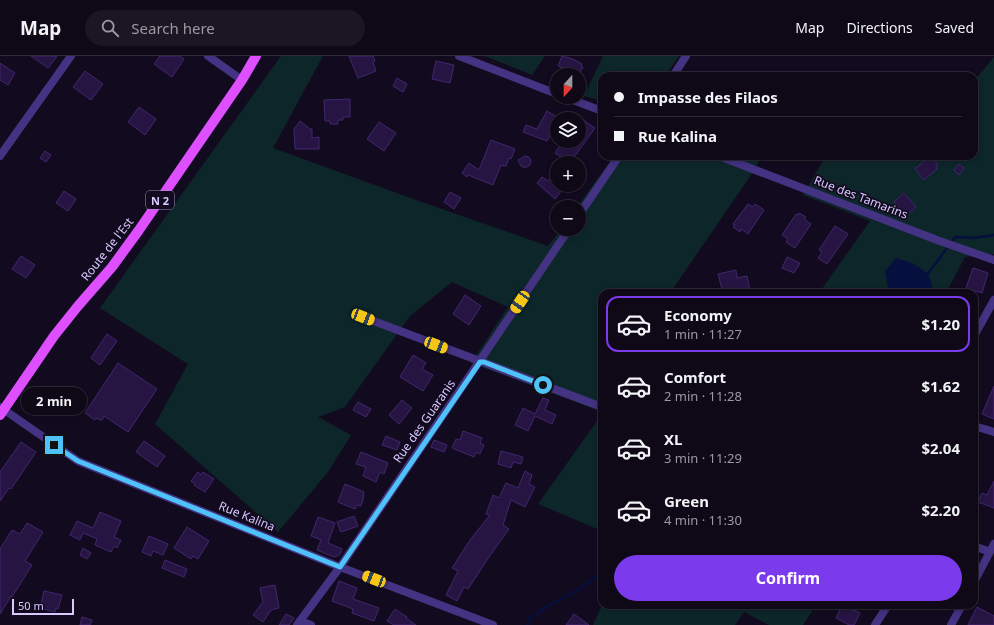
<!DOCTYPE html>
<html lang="en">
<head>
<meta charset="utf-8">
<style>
  :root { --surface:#0e0817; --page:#1c1624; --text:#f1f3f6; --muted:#9b9aa1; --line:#2e2936; --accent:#7c3aed }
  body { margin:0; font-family:"Noto Sans",sans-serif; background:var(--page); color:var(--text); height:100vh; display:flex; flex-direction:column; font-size:15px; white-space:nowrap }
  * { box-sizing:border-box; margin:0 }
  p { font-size:13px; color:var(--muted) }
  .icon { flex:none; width:22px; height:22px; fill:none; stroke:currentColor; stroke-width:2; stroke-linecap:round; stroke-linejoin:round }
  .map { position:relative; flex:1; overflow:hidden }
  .details { position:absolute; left:598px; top:233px; width:380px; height:320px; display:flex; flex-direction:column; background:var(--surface); border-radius:12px; box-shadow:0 2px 6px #0003,0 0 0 1px var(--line) }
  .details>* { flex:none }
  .guide { position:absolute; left:598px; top:16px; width:380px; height:88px; border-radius:12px; box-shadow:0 2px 6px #0003,0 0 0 1px var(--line); display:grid; align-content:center; height:88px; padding:0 16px; background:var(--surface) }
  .needle { width:26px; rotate:201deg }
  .tools { position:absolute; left:550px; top:12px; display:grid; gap:8px }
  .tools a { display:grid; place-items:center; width:36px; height:36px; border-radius:50%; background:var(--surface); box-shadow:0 2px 6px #0003,0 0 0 1px var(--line); font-size:20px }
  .scale { position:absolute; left:12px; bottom:10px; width:62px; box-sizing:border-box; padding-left:4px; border:2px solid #d9c9ff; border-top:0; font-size:11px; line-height:14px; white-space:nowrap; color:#d9c9ff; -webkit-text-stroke:3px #120b1f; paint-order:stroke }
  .end { position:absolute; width:18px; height:18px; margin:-9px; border:5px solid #4fc3f7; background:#111; box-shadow:0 0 0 2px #111 }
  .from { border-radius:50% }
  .bubble { position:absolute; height:28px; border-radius:14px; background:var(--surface); box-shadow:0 2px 6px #0003,0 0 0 1px var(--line); font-size:13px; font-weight:700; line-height:28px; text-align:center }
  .car { position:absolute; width:12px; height:24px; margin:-12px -6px; border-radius:5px; box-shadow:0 0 3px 1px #0007; background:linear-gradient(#f5c518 24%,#345 0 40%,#f5c518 0 76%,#345 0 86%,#f5c518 0) }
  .guide b { display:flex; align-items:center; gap:14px; height:38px; font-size:15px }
  .guide b+b { border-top:1px solid var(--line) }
  .guide i { width:10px; height:10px; background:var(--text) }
  ul { padding:7px 0 0; list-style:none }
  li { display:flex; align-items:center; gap:12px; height:56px; margin:0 8px 6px; padding:0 8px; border:2px solid transparent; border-radius:12px }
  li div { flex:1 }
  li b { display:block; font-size:15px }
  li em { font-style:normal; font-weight:700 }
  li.current { border-color:var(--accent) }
  li>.icon { width:36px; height:36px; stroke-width:1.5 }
  .cta { display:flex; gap:8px; margin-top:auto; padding:8px 16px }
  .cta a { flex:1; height:46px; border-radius:24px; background:var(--accent); color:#fff; font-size:16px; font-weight:700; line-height:46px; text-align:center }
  header { display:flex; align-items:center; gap:24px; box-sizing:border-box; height:56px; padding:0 20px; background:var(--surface); border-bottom:1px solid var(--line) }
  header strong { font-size:19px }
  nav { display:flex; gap:22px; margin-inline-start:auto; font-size:14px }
  .search { width:280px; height:36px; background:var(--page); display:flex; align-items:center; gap:10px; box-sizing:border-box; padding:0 14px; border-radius:22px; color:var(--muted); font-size:15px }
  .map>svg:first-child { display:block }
</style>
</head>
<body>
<header>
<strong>Map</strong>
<div class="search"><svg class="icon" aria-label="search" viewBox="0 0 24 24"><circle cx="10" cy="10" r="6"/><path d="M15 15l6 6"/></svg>Search here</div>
<nav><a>Map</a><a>Directions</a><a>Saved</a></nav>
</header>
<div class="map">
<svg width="994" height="569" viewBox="0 0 994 569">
  <rect width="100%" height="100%" fill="#120b1f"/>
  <path fill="#0d262a" d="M 281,0 L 323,0 L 273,92 L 416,144 L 548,190 L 561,173 L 579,173 L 579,151 L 577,151 L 614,100 L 762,100 L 751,119 L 670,237 L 602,237 L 602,356 L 471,307 L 508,251 L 452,226 L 410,260 L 345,351 L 318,361 L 351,379 L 328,416 L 278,476 L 155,368 L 188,308 L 100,252 Z
    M 485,0 L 545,0 L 532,19 Z
    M 603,0 L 679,0 L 665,20 L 602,20 L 602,45 L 584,40 Z
    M 994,1 L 994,198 L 965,201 L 946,237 L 819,237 L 870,165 L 803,139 L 826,100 L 974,100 L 974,25 Z
    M 602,358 L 602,475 L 538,448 Z
    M 602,549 L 816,549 L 803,569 L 769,569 L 744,556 L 735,569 L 593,569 Z"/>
  <path fill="#05103e" d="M 896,202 C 914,207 935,215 932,237 L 889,237 L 885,215 Z"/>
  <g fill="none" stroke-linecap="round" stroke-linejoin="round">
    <path stroke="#05103e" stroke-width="2.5" d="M 927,219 L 955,181 L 974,182 L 994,179
      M 527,569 L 529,563 L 548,550 L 581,532 L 602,516"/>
  </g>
  <path fill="#261542" stroke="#42266f" d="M 31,0 L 57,0 L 48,12 Z
    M 160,0 L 180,0 L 184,3 L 172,21 L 154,8 Z
    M 349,0 L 373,0 L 375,5 L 373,6 L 376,15 L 358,22 Z
    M 562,0 L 573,3 L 582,8 L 581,10 L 583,11 L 579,19 L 558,10 Z
    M 436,5 L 454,9 L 450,27 L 432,23 Z
    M 0,7 L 15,17 L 8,29 L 0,24 Z
    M 85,15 L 103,28 L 91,44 L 73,31 Z
    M 397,22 L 407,28 L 403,36 L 393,30 Z
    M 350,43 L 350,61 L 343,61 L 343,64 L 338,64 L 338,68 L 330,68 L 330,65 L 325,65 L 324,44 Z
    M 139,51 L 156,63 L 145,79 L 128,66 Z
    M 547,55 L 560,63 L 557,63 L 557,67 L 547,85 L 523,76 L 526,69 L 537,73 Z
    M 579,61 L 595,72 L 570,107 L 555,97 L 563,85 L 579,85 Z
    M 300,65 L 310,73 L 312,73 L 312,82 L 319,81 L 319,93 L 295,93 L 294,73 Z
    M 379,66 L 396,77 L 384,95 L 367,83 Z
    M 491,84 L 515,93 L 511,103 L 509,102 L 506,110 L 501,109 L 493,129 L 468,119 L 467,121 L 462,117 L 469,107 L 479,114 Z
    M 45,95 L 51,99 L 46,106 L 40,102 Z
    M 525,100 L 529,101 L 531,105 L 530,109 L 525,112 L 521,110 L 518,104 Z
    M 931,100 L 938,109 L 936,111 L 937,113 L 924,124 L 915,113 Z
    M 959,108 L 964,112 L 959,119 L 954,114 Z
    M 557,114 L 557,129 L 566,129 L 555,143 L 537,127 L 542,121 L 548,125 Z
    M 64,135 L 76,143 L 68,155 L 56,147 Z
    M 450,136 L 461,142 L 454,153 L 444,146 Z
    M 904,137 L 916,151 L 906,160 L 894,146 Z
    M 748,148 L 753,151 L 755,148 L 764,154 L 748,178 L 741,173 L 740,176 L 733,171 L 735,169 L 733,168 Z
    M 799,157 L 806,161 L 804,163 L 811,168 L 795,192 L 786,186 L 788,183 L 782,179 L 796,158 L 798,159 Z
    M 835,170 L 848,178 L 827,208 L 818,202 L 822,196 L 819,194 Z
    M 21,200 L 35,209 L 26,222 L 12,213 Z
    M 787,201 L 800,207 L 794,217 L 782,212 Z
    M 973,212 L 988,217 L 982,237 L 966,232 Z
    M 736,214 L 737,222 L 747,220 L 750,234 L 740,236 L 740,237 L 723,237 L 718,218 Z
    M 465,239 L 481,250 L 469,269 L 453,258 Z
    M 107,278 L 117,285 L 100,309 L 91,302 Z
    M 413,299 L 426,307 L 422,313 L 433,319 L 423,335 L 400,321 Z
    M 118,307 L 157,333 L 128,376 L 104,360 L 102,364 L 100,364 L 96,362 L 95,364 L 85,357 Z
    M 994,330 L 994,363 L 982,358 Z
    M 543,342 L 549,344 L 545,354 L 556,359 L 552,368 L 535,360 L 528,375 L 515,369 L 523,352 L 535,358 Z
    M 402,344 L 412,352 L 399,368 L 389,359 Z
    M 358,346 L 371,353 L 366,361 L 353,354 Z
    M 463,375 L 482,382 L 480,387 L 484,389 L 480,398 L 476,396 L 474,401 L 452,392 L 456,383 L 460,384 Z
    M 386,380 L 400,386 L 397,394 L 382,389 Z
    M 434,384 L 447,389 L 444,396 L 431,391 Z
    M 144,385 L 165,400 L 157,411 L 136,396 Z
    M 21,386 L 36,396 L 11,433 L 9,432 L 0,445 L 0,416 Z
    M 501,395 L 523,401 L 521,408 L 513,406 L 511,412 L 498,408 Z
    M 361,396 L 388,407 L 384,418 L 380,416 L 376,426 L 363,420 L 366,411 L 356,408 Z
    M 525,415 L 532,419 L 529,428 L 535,431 L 525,451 L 511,444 L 503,469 L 509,473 L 491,498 L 468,533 L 464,531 L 457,545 L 446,539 L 458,515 L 452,512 L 470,484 L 490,459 L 486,458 L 493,439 L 499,442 L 506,427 L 518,432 Z
    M 198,416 L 201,419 L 203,416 L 214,423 L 205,436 L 194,429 L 195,428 L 191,425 Z
    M 994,425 L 994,452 L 978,446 L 982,437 L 987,439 Z
    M 345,428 L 364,436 L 363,440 L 364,440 L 361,450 L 357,449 L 355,453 L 338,446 Z
    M 100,456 L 121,465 L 114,481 L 121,484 L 117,492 L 114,490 L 111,496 L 95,489 L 97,483 L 83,477 L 80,484 L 70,479 L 77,465 L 93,472 Z
    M 354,460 L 358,470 L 341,476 L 337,466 Z
    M 318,461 L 335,467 L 328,487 L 342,493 L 340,498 L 337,500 L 334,501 L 317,494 L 321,484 L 311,480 Z
    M 27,467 L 43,476 L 25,505 L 32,509 L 12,541 L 11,540 L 0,558 L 0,493 L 12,474 L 20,478 Z
    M 187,471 L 209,485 L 198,503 L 193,500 L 191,503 L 174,492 Z
    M 149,480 L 168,488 L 163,499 L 153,495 L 151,500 L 142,496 Z
    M 83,492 L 91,497 L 87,503 L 80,499 Z
    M 165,504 L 187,513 L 184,521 L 162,512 Z
    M 339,525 L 357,532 L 353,543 L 379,552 L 374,565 L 352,557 L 353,553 L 332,545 Z
    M 275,529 L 279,552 L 271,554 L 263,566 L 253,559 L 263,546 L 260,532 Z
    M 44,535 L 62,539 L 58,553 L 56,552 L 55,556 L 40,552 Z
    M 842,549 L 860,557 L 854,569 L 849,569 L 836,562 Z
    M 977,551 L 994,560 L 994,569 L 968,569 Z
    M 395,553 L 407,561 L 406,562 L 416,569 L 394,569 L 387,565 Z
    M 286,558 L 294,562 L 289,569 L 279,569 Z
    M 574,558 L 589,569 L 566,569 Z
    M 82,561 L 92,564 L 90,569 L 80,569 Z"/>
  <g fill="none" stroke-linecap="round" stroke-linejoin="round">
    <path stroke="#443282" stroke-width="8" d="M 208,0 L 242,24
      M 459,0 L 557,38
      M 673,20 L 686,0
      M 565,41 L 602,55
      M 0,100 L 71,0
      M 719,100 L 937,184 L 994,204
      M 579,159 L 619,100
      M 363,261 L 602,351
      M 974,280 L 994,244
      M 0,351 L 78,405 L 340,511 L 493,569
      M 974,370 L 994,376
      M 974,490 L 990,496
      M 974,526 L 994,488
      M 300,565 L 311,569
      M 297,569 L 340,511 L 569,173
      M 875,569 L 888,549
      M 951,569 L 962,549"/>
    <path stroke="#de50ff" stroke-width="10" d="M 0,359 L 54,280 L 78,250 L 112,211 L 139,174 L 242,24 L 256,0"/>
  </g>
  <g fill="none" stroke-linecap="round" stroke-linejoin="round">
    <path stroke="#4fc3f7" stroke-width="5" d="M 54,389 L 78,405 L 340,511 L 480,306 L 484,306 L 543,329"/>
  </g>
  <g text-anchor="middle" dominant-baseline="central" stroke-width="3.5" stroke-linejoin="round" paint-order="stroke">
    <rect fill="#120b1f" stroke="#9d90bc" stroke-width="1" x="146" y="135" width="28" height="18" rx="3"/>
    <g font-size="11" font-weight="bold" fill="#d9c9ff">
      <text x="160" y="144">N 2</text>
    </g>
    <g font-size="12" fill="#d9c9ff" stroke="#120b1f">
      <text transform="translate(861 141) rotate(21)">Rue des Tamarins</text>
      <text transform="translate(107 193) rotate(-52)">Route de l'Est</text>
      <text transform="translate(424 365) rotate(-55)">Rue des Guaranis</text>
      <text transform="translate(247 460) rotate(22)">Rue Kalina</text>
    </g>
  </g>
</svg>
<div class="tools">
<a><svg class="needle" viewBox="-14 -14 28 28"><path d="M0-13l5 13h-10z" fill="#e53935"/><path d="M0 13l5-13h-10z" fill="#9b9aa1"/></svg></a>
<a><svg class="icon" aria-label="layers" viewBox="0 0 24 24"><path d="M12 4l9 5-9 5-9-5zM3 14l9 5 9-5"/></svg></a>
<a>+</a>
<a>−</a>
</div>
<div class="scale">50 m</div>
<i class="end from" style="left:543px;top:329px"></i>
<i class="end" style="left:54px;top:389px"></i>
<div class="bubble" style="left:21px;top:331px;width:66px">2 min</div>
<i class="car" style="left:520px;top:246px;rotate:214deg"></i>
<i class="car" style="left:363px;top:261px;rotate:111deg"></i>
<i class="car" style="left:436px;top:289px;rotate:111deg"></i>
<i class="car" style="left:374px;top:523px;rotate:291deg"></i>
<div class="guide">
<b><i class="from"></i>Impasse des Filaos</b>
<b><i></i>Rue Kalina</b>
</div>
<section class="details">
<ul>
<li class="current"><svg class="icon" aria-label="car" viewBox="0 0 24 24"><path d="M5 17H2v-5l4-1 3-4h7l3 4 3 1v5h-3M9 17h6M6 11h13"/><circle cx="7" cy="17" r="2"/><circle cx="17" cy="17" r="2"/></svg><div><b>Economy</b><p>1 min · 11:27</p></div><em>$1.20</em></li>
<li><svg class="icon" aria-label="car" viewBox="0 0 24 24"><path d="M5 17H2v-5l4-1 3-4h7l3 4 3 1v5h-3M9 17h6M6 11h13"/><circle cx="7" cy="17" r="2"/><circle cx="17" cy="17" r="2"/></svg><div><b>Comfort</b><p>2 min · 11:28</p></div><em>$1.62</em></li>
<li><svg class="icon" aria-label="car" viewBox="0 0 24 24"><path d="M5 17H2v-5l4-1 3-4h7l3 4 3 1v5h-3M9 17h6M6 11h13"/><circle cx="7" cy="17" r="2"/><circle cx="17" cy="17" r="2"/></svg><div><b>XL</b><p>3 min · 11:29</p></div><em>$2.04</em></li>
<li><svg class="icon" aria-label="car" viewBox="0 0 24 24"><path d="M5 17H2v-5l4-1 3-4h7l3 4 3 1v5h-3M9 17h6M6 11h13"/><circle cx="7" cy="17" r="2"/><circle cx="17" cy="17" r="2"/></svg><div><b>Green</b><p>4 min · 11:30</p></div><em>$2.20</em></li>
</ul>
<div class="cta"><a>Confirm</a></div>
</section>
</div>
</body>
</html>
